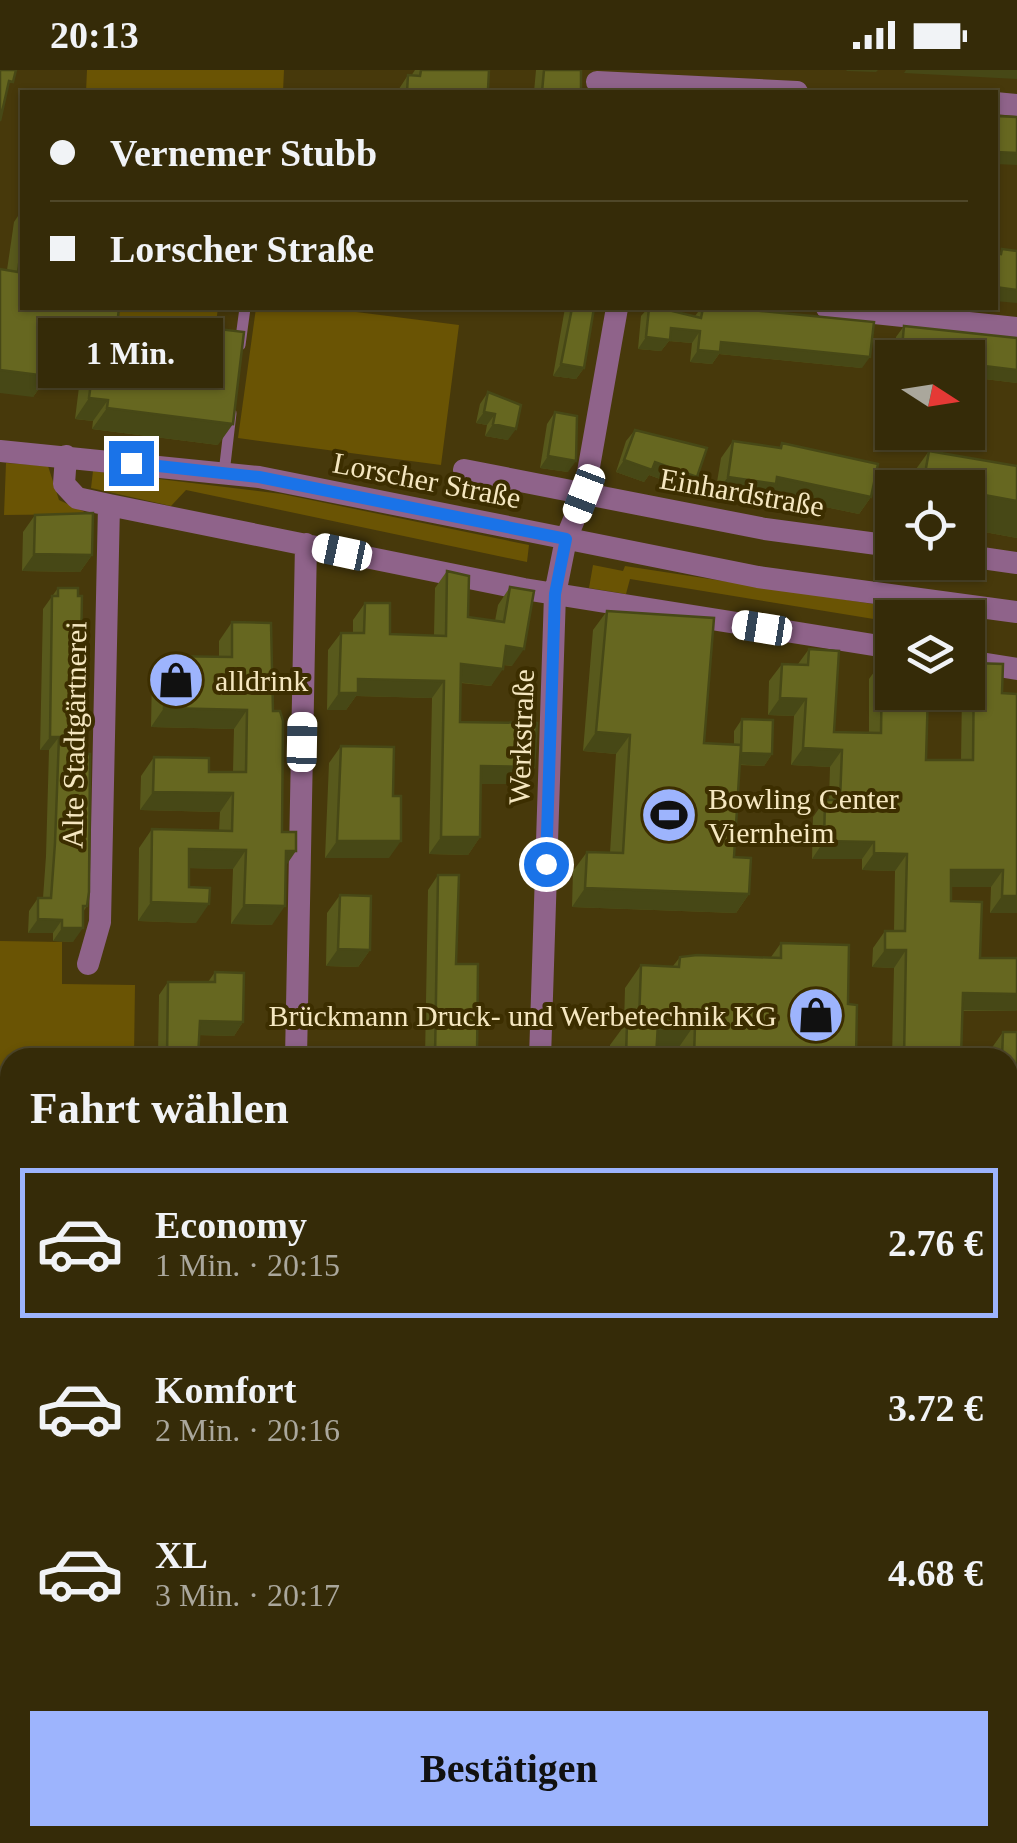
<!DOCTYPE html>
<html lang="de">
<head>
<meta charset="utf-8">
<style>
  :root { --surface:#352b08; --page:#3d3312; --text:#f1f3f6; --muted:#aaa79c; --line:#4f4729; --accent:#9db4fd }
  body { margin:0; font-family:"Times New Roman",serif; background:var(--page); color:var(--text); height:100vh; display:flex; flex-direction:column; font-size:38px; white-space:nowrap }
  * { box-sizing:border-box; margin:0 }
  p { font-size:32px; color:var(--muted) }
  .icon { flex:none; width:55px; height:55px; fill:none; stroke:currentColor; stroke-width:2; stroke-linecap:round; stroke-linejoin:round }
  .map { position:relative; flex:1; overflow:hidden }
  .drawer { position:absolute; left:0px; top:978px; width:1018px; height:798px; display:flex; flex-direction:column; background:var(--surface); border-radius:30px 30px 0 0; box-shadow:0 2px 8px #0004,0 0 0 2px var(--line) }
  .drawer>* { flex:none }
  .guide { position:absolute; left:20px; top:20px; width:978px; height:220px; border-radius:0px; box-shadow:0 2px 8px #0004,0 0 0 2px var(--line); display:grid; align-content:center; height:220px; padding:0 30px; background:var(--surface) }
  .needle { width:65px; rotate:102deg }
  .controls { position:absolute; left:875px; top:270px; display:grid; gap:20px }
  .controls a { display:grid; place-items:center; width:110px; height:110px; border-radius:0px; background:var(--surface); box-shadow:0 2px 8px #0004,0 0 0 2px var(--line); font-size:50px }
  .end { position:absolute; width:45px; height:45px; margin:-22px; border:12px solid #1a73e8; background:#fff; box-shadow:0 0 0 5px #fff }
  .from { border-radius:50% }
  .bubble { position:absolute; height:70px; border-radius:0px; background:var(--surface); box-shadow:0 2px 8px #0004,0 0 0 2px var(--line); font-size:32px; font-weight:600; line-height:70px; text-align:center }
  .car { position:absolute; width:30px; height:60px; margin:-30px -15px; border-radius:12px; box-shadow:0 0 8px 2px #0007; background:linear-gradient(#fff 24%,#345 0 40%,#fff 0 76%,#345 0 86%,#fff 0) }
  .guide b { display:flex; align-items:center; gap:35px; height:95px; font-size:38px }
  .guide b+b { border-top:2px solid var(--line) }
  .guide i { width:25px; height:25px; background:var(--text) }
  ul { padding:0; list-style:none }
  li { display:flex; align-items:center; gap:30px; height:150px; margin:0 20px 15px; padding:0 10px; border:5px solid transparent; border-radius:0px }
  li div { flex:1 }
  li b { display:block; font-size:38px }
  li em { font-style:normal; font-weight:600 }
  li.active { border-color:var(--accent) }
  li>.icon { width:90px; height:90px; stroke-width:1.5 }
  h2 { padding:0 30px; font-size:45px; line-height:120px }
  .primary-button { display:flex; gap:20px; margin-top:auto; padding:20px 30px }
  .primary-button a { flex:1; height:115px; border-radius:0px; background:var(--accent); color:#111; font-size:40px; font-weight:600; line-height:115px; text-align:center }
  .status { display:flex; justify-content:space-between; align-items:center; height:70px; padding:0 50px; background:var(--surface); direction:ltr }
  .status svg { height:28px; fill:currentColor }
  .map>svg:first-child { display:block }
</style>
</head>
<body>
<div class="status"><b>20:13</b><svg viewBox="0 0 49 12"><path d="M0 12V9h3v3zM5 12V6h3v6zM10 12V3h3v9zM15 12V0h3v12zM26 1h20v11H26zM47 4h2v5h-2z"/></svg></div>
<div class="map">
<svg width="1017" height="1773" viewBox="0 0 1017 1773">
  <rect width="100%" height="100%" fill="#47390b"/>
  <path fill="#6a5404" d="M 87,0 L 284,0 L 283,22 L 86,22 Z
    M 112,238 L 218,238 L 213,275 L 109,261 Z
    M 256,238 L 325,238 L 459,255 L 441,395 L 238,368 Z
    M 6,393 L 48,396 L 59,430 L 89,444 L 4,445 Z
    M 93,401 L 282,424 L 529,475 L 527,492 L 186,420 L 171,436 L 91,418 Z
    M 593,495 L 623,501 L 625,496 L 958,547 L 892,548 L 892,552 L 630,509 L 626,524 L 589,518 Z
    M 0,871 L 62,872 L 62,914 L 135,915 L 134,987 L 10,988 L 10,1116 L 0,1115 Z
    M 1017,1134 L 1017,1617 L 1008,1617 L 1008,1136 Z"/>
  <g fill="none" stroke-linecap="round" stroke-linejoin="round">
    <path stroke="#8f638a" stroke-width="11" d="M 240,275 L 245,238
      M 224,403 L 231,343"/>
    <path stroke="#8f638a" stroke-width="22" d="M 597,12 L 797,22
      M 995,33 L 1017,35
      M 827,238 L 1017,258
      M 0,381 L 259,407 L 758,507 L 1017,542
      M 66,386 L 64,414 L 77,428 L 109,435 L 524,519 L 892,578
      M 464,400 L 765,459 L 892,476
      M 968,486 L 1017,493
      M 968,591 L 1017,599
      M 88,894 L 100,852 L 109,435
      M 296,988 L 306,474
      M 540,988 L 555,524 L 566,469 L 584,425 L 617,238
      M 1008,1117 L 1017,1116
      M 1008,1233 L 1017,1314
      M 0,1260 L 10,1259
      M 639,1765 L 640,1773"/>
  </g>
  <path fill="#58591c" d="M 415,0 L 489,0 L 488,20 L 486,22 L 397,22 L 408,5 L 411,6 Z
    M 536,0 L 581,0 L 581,22 L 534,22 Z
    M 22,140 L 22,238 L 118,247 L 218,375 L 92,359 L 93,351 L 75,349 L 79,317 L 43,313 L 33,327 L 7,200 L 14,152 Z
    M 565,238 L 594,238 L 584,298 L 576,309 L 553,306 Z
    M 648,238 L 660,238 L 695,246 L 701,238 L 731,238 L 862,298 L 719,284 L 712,294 L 690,292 L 692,273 L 669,271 L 661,281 L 638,279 L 641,246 Z
    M 904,256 L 1017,268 L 1017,313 L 968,307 L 968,288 L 894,288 L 896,267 Z
    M 488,322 L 508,370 L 485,366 L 487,355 L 476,353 L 480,334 Z
    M 555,342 L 568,402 L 540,398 L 547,354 Z
    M 635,360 L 688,419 L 649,405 L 644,412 L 616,402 L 626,371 Z
    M 733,371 L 779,378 L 782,373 L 871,427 L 859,444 L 768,425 L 764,431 L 715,424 L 721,388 Z
    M 929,381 L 1017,396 L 1017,468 L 968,459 L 968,418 L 905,418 L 906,413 Z
    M 35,445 L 92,485 L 80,502 L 22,501 L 23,462 Z
    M 447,501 L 468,547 L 495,551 L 498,535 L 510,517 L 512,596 L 503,595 L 491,616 L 461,613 L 460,652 L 522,714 L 481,714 L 480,767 L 468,785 L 429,784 L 432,628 L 356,626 L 346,640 L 327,640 L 328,580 L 341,563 L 353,563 L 353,550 L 365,533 L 390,564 L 434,565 L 435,518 Z
    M 58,518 L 79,684 L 87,836 L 83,842 L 73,872 L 53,871 L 53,863 L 28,863 L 29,841 L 38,828 L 43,828 L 46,786 L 49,680 L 40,680 L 43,539 Z
    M 607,541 L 704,673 L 734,674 L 734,661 L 742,649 L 772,684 L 764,696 L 740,695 L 734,787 L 749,824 L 736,843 L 572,837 L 573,801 L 587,782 L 610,783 L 616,684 L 583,681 L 593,560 Z
    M 232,552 L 273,641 L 282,762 L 286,795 L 272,855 L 231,854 L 233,799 L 189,798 L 189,817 L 196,853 L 138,851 L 139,778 L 152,759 L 219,761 L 220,742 L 140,740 L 141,706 L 154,687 L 209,702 L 233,702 L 234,659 L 151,657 L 152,604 L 165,586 L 219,587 L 219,571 Z
    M 809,579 L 834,662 L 869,663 L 869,609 L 882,591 L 926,690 L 961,690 L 962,622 L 968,622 L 968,602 L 974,593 L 1002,623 L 1017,843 L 990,843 L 991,817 L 951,817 L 951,831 L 980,888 L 1017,888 L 1017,939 L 1016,941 L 963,941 L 961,988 L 892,988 L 894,898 L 872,897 L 873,878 L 885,861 L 894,861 L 895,801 L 862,800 L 862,789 L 812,789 L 813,747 L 825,730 L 829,730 L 830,697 L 791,695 L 794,646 L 768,645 L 769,611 L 782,594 L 798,594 Z
    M 341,676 L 389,788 L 325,788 L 329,693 Z
    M 438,805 L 456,894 L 477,988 L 425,988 L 428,820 Z
    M 340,825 L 370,880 L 358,897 L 326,896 L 327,843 Z
    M 781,873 L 848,934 L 856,988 L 678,988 L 679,977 L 657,977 L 656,988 L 610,988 L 610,975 L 624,956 L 625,918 L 641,895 L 673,896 L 680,887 L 771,887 Z
    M 215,902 L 243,952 L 234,966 L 199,965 L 198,988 L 158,988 L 159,925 L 168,912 L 208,912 Z
    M 1003,962 L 1017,962 L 1017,1080 L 1008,1080 L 1008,988 L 990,988 L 991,979 Z
    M 10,1198 L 10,1226 L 3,1227 L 2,1210 Z
    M 10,1378 L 10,1646 L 5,1645 L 0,1596 L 0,1379 Z
    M 208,1765 L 434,1765 L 434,1773 L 206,1773 Z
    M 456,1765 L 552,1765 L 551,1773 L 457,1773 Z
    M 717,1765 L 788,1765 L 787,1773 L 717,1773 Z
    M 791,1765 L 990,1765 L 990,1773 L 814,1773 L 814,1767 Z"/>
  <path fill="#474816" d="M 847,0 L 878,0 L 876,2 L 846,1 Z
    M 906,0 L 1017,0 L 1017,9 L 904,3 Z
    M 996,82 L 1017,83 L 1017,95 L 995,94 Z
    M 995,217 L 1017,220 L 1017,233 L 995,231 Z
    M 396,238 L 426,238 L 423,241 Z
    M 671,258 L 700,261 L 692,273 L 669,271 L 661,281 L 638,279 L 646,267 Z
    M 721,272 L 870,287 L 862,298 L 719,284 L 712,294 L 690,292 L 698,280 Z
    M 49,291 L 93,297 L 79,317 L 43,313 L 33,327 L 0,323 L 0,300 Z
    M 561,294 L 584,298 L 576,309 L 553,306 Z
    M 968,294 L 1017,300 L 1017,313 L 968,307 Z
    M 89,328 L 108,330 L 93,351 L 75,349 Z
    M 107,338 L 233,354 L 218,375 L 92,359 Z
    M 484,342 L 495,344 L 487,355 L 476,353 Z
    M 493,354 L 516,359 L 508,370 L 485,366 Z
    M 548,386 L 576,391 L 568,402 L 540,398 Z
    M 624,390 L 655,392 L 697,407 L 688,419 L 649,405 L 644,412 L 616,402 Z
    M 728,407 L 777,407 L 871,427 L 859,444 L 768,425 L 764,431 L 715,424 Z
    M 968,422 L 1017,431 L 1017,468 L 968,459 Z
    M 34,484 L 92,485 L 80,502 L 22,501 Z
    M 506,576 L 524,579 L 512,596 L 493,593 Z
    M 461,594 L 503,599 L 491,616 L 449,611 Z
    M 358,609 L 444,611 L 432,628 L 356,626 L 346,640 L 327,640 L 339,623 Z
    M 780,628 L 806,629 L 794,646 L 768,645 Z
    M 164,638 L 247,640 L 234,659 L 151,657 Z
    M 596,662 L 630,665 L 616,684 L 583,681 Z
    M 50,667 L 59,667 L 49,680 L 40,680 Z
    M 803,678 L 842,680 L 830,697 L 791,695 Z
    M 741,683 L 772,684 L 764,696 L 733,694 Z
    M 481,696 L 534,697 L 522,714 L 469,714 Z
    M 153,722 L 233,723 L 220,742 L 140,740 Z
    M 441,767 L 480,767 L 468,785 L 429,784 Z
    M 337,771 L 401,771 L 389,788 L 325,788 Z
    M 824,771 L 874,772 L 862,789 L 812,789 Z
    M 189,779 L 246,780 L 233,799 L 176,798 Z
    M 286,781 L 296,781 L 283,800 Z
    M 874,783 L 907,784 L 895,801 L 862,800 Z
    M 951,800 L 1003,800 L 991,817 L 939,817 Z
    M 585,818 L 749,824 L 736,843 L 572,837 Z
    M 1002,826 L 1017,826 L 1017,843 L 990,843 Z
    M 151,832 L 209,834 L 196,853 L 138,851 Z
    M 244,835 L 285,836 L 272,855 L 231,854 Z
    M 38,849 L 62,850 L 53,863 L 28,863 Z
    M 62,858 L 83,858 L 73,872 L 53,871 Z
    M 338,879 L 370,880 L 358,897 L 326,896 Z
    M 885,880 L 906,880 L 894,898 L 872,897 Z
    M 963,923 L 1017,924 L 1017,939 L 1016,941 L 951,940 Z
    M 200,951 L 243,952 L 234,966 L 190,965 Z
    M 658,953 L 695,954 L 679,977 L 641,976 Z
    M 1008,1062 L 1017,1063 L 1017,1080 L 1008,1080 Z
    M 10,1217 L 10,1226 L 3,1227 Z
    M 1008,1690 L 1017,1691 L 1017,1714 L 1008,1714 Z
    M 10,1730 L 10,1743 L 8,1746 L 0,1747 L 0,1731 Z
    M 907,1765 L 966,1765 L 961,1773 L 901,1773 Z"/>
  <path fill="#666720" stroke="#474816" stroke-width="2.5" d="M 0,0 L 16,0 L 13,12 L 9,11 L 0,51 Z
    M 421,0 L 489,0 L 488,20 L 479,20 L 479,22 L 407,22 L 408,5 L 420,6 Z
    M 544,0 L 581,0 L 581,22 L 542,22 Z
    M 995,46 L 1017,47 L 1017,83 L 996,82 Z
    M 22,172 L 22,238 L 119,238 L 118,247 L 244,262 L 233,354 L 107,338 L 108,330 L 89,328 L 93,297 L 49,291 L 47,306 L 0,300 L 0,199 L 18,202 Z
    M 1002,179 L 1017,181 L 1017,220 L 995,217 L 995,183 L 1001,184 Z
    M 572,238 L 594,238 L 584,298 L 561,294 Z
    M 649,238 L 660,238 L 701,248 L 703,238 L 731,238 L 874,252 L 870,287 L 721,272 L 720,282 L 698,280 L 700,261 L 671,258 L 670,270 L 646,267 Z
    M 904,256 L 1017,268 L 1017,300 L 968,294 L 968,288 L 901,288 Z
    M 488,322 L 521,335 L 516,359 L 493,354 L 495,344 L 484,342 Z
    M 555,342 L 577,346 L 576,391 L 548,386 Z
    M 635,360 L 707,378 L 697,407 L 655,392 L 652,400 L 624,390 Z
    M 733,371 L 781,378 L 782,373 L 878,394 L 871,427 L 777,407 L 776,414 L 728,407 Z
    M 929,381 L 1017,396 L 1017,431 L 968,422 L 968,418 L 940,418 L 923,415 Z
    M 93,443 L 92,485 L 34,484 L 35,445 Z
    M 447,501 L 469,506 L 468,547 L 504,552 L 510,517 L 534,521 L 524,579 L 506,576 L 503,599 L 461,594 L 460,652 L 537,653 L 534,697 L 481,696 L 480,767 L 441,767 L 444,611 L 358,609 L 358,623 L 339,623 L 341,563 L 364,563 L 365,533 L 390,533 L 390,564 L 446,566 Z
    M 58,518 L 78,518 L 78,526 L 82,526 L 79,684 L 90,684 L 89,822 L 87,836 L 83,836 L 83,858 L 62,858 L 62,850 L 38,849 L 38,828 L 51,828 L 55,773 L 59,667 L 50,667 L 52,526 L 58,526 Z
    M 607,541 L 714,548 L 704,673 L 741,675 L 734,787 L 751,788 L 749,824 L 585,818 L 587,782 L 623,783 L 630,665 L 596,662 Z
    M 232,552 L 271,553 L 273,641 L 280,641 L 283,651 L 282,762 L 296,762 L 296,781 L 286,781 L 285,836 L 244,835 L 246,780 L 189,779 L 189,817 L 210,818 L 209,834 L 151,832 L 152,759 L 232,761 L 233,723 L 153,722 L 154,687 L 209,688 L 209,702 L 246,702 L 247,640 L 164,638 L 165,586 L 232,587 Z
    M 809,579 L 839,581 L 834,662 L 881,663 L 882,591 L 892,591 L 892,622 L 928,622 L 926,690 L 973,690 L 974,593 L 1003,594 L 1002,623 L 1017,624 L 1017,826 L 1002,826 L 1003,800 L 951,800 L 951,831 L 982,832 L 980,888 L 1017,888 L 1017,924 L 963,923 L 961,988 L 904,988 L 906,880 L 885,880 L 885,861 L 905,861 L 907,784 L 874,783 L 874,772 L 824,771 L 825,730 L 840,730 L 842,680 L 803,678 L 806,629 L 780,628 L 782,594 L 808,595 Z
    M 742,649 L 773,650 L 772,684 L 741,683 Z
    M 341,676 L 394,677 L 393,726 L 401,726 L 401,771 L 337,771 Z
    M 438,805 L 459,805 L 456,894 L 478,894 L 477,988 L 435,988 Z
    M 340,825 L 371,826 L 370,880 L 338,879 Z
    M 781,873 L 849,875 L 848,934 L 857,935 L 856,988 L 694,988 L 695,954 L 658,953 L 656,988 L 626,988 L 627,952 L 639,952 L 641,895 L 679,897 L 680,887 L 697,885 L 781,888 Z
    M 215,902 L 244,903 L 243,952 L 200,951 L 198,988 L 167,988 L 168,912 L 215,912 Z
    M 1003,962 L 1017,962 L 1017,1063 L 1008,1062 L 1008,988 L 1002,988 Z
    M 10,1378 L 10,1547 L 0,1443 L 0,1379 Z
    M 1017,1619 L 1017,1691 L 1008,1690 L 1008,1620 Z
    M 10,1681 L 10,1730 L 0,1731 L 0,1682 Z
    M 220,1765 L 434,1765 L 434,1773 L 219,1773 Z
    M 474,1765 L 552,1765 L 551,1773 L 474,1773 Z
    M 730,1765 L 788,1765 L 787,1773 L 730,1773 Z
    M 828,1765 L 913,1765 L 913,1773 L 827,1773 Z
    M 970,1765 L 990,1765 L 990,1773 L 969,1773 Z"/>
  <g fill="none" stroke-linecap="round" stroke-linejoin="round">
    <path stroke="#1a73e8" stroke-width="12" d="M 131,393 L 259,407 L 566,469 L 555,524 L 546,794"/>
  </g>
  <defs>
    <g id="shop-disc" transform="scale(2.875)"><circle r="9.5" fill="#9db4fd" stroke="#3c2e00"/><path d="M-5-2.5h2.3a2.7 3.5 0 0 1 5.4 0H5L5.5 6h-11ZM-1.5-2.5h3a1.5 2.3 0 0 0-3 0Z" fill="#111"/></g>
    <g id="stadium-disc" transform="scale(2.875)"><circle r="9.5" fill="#9db4fd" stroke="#3c2e00"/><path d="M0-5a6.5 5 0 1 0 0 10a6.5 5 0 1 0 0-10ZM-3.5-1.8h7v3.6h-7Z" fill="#111"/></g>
  </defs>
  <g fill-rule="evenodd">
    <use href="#shop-disc" x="176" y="610"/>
    <use href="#stadium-disc" x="669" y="745"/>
    <use href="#shop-disc" x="816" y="945"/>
  </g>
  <g text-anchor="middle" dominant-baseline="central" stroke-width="8" stroke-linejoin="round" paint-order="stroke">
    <g font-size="30" fill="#f5e7c0" stroke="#3c2e00">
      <text transform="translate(427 410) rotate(11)">Lorscher Straße</text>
      <text transform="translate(742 422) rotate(10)">Einhardstraße</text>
      <text transform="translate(74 665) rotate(-89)">Alte Stadtgärtnerei</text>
      <text transform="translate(521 667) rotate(-88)">Werkstraße</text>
    </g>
    <g font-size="30" fill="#f5e7c0" stroke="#3c2e00" text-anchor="start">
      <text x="215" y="610">alldrink</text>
      <text x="708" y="728">Bowling Center<tspan x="708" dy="34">Viernheim</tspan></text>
      <text x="777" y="945" text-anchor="end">Brückmann Druck- und Werbetechnik KG</text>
    </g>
  </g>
</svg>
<div class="controls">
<a><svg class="needle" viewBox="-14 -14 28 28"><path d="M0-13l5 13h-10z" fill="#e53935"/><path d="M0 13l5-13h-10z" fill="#aaa79c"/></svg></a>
<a><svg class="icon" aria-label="locate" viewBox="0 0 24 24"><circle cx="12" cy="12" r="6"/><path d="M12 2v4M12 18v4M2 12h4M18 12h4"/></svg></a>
<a><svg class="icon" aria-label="layers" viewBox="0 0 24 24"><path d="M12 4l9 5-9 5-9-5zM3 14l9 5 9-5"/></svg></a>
</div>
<i class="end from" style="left:546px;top:794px"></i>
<i class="end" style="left:131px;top:393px"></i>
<div class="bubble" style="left:38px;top:248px;width:185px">1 Min.</div>
<i class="car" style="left:584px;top:424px;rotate:201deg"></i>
<i class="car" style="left:342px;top:482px;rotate:282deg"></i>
<i class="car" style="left:762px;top:558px;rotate:279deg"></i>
<i class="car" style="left:302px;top:672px;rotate:1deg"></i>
<div class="guide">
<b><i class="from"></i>Vernemer Stubb</b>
<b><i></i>Lorscher Straße</b>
</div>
<section class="drawer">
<h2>Fahrt wählen</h2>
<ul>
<li class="active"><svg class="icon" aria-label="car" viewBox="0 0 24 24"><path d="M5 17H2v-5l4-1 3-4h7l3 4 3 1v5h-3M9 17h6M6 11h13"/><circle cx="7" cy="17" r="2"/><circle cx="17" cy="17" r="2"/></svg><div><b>Economy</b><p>1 Min. · 20:15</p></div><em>2.76 €</em></li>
<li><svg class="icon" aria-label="car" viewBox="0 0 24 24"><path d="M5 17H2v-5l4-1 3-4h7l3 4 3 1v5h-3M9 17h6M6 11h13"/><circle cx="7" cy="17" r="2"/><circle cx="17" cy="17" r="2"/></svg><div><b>Komfort</b><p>2 Min. · 20:16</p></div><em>3.72 €</em></li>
<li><svg class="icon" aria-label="car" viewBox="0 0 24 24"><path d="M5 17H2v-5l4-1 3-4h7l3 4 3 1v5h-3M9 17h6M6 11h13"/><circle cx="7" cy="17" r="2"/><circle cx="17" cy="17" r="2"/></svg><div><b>XL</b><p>3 Min. · 20:17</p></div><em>4.68 €</em></li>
</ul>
<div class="primary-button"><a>Bestätigen</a></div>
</section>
</div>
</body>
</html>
